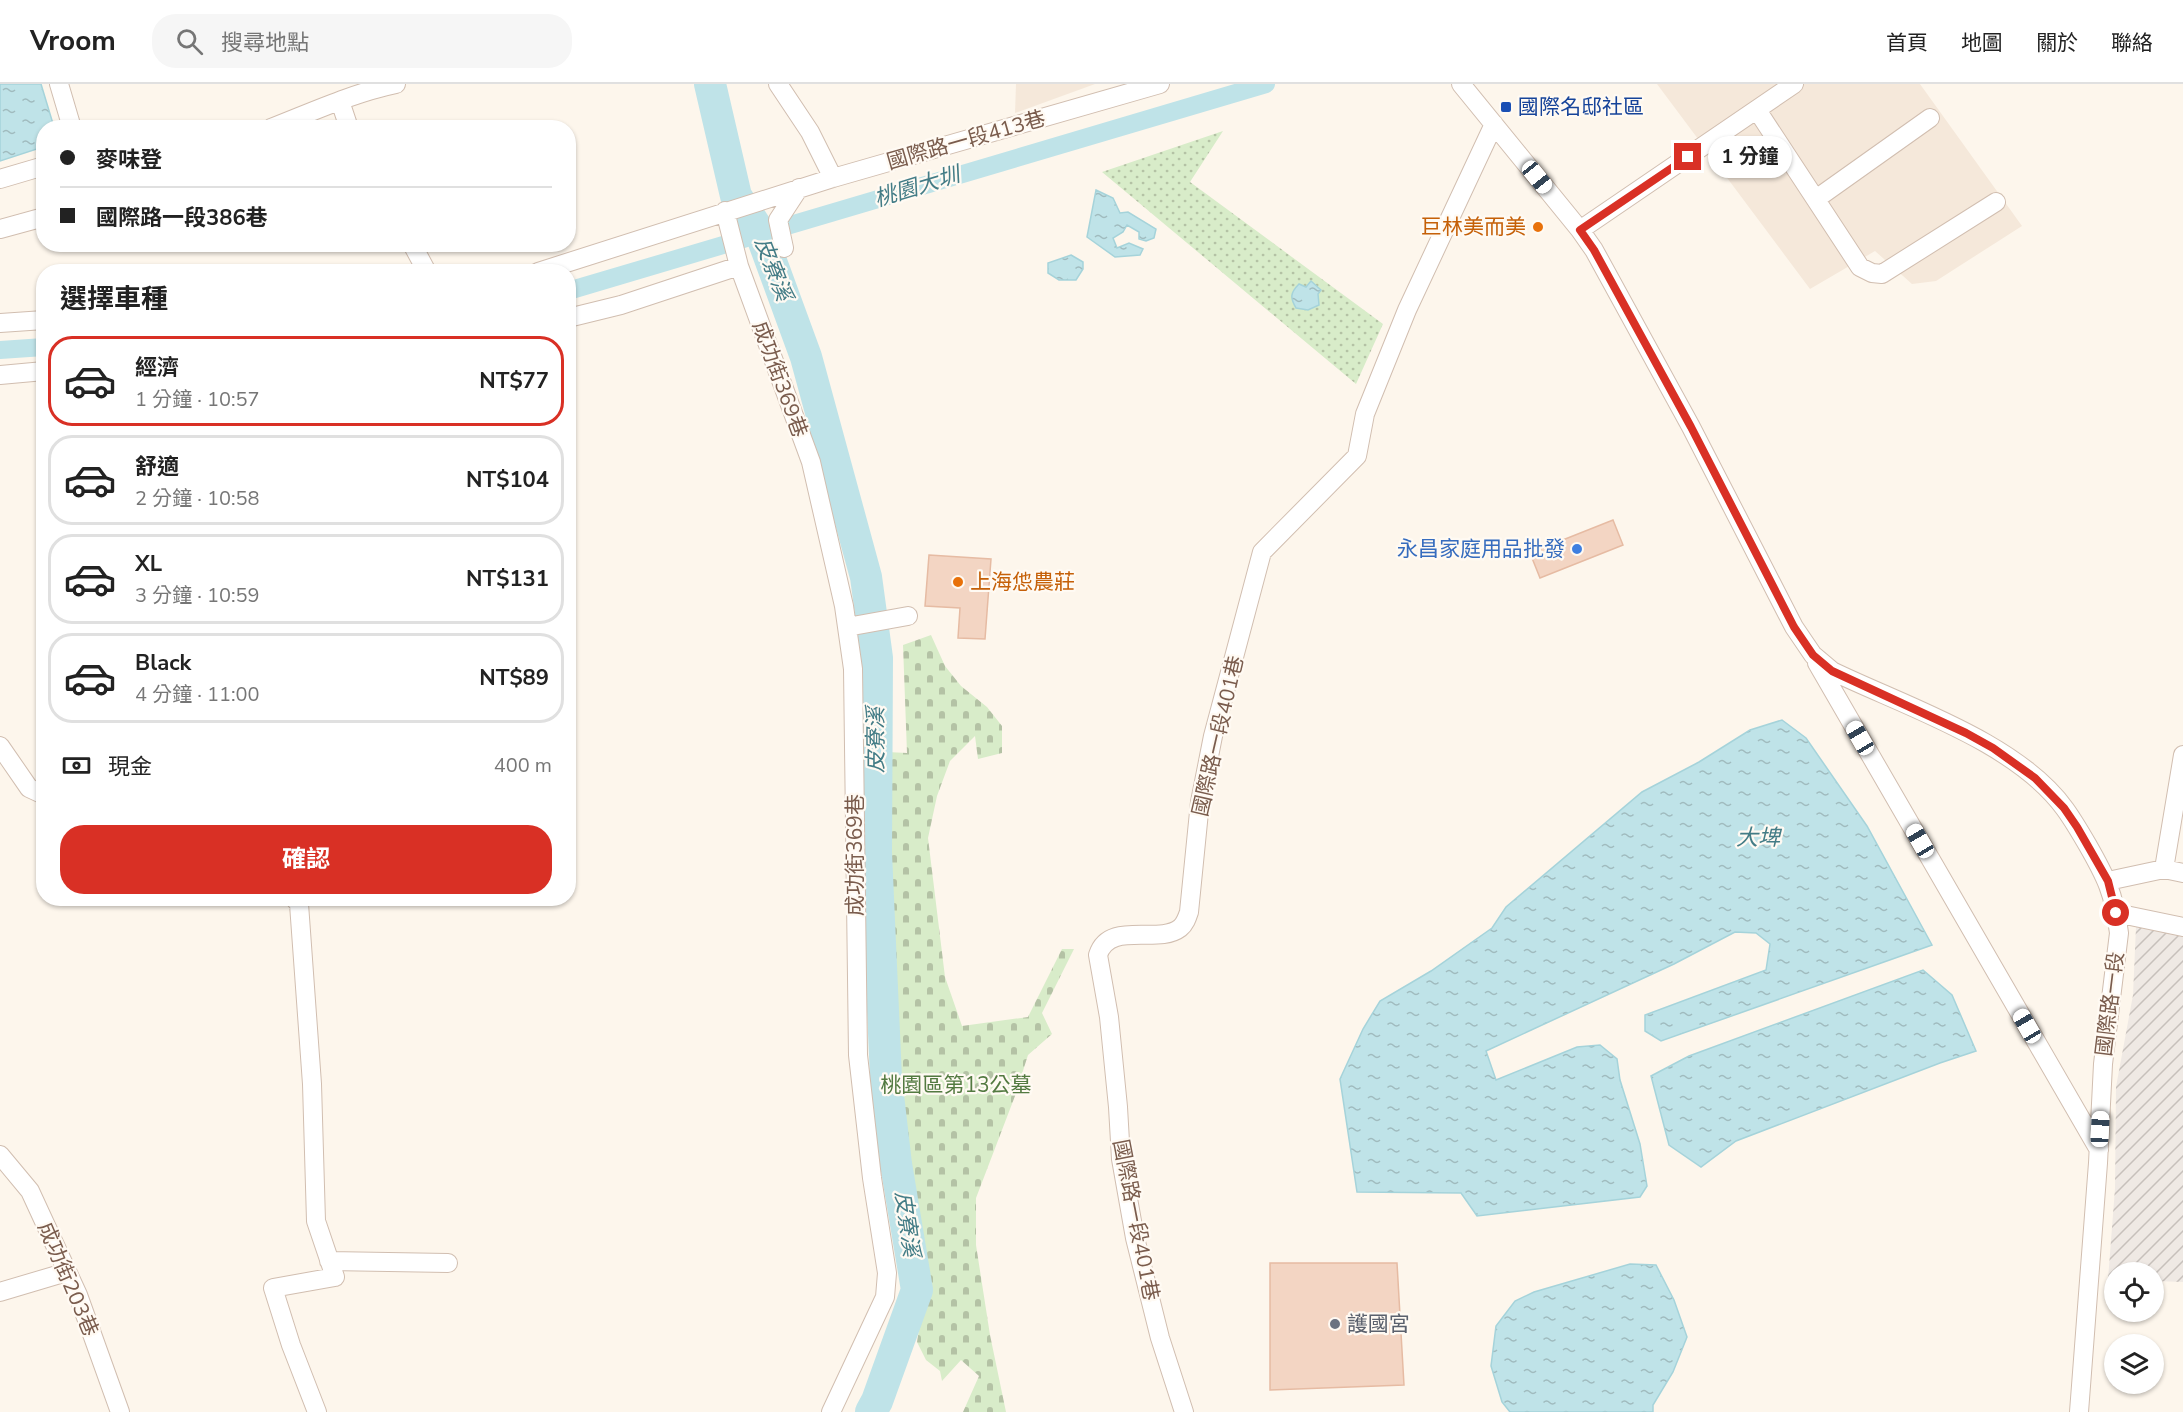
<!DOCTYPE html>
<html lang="zh-TW">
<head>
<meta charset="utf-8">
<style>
  :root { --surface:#fff; --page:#f6f6f6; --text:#222; --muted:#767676; --line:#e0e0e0; --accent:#d93025 }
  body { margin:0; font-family:"Nunito Sans","Noto Sans TC",sans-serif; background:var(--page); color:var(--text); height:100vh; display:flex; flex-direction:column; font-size:22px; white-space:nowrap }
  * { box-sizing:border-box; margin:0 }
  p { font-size:20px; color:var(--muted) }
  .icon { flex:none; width:33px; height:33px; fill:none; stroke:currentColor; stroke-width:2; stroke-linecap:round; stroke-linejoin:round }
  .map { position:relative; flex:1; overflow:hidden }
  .drawer { position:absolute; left:36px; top:180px; width:540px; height:642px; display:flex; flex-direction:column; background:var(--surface); border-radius:24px; box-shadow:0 2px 4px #0004 }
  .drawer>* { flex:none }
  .hud { position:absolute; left:36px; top:36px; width:540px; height:132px; border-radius:24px; box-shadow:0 2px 4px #0004; display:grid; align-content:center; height:132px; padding:0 24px; background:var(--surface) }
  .fabs { position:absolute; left:2104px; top:1178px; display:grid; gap:12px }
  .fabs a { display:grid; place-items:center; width:60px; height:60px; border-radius:50%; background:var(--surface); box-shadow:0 2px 4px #0004; font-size:30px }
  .end { position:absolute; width:27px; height:27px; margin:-14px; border:8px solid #d93025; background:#fff; box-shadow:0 0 0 3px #fff }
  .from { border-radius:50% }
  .bubble { position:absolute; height:42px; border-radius:21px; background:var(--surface); box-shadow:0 2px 4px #0004; font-size:20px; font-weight:700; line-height:42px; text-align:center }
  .car { position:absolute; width:18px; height:36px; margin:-18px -9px; border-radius:8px; box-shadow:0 0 4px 2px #0007; background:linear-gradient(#fff 24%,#345 0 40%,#fff 0 76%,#345 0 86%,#fff 0) }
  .hud b { display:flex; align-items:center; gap:21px; height:57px; font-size:22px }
  .hud b+b { border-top:2px solid var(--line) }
  .hud i { width:15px; height:15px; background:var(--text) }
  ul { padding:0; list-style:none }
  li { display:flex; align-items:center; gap:18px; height:90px; margin:0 12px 9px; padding:0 12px; border:3px solid var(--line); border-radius:24px }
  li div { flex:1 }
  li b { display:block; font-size:22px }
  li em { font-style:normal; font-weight:700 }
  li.current { border-color:var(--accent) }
  li>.icon { width:54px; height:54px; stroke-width:1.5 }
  h2 { padding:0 24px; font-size:27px; line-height:72px }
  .pay { display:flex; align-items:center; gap:15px; height:66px; padding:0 24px; font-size:22px }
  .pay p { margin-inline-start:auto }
  .primary-button { display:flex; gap:12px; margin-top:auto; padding:12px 24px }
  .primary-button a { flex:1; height:69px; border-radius:24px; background:var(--accent); color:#fff; font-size:24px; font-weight:700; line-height:69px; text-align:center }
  header { display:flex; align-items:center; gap:36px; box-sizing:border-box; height:84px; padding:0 30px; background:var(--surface); border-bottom:2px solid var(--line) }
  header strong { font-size:28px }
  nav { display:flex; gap:33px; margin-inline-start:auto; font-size:21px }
  .search { width:420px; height:54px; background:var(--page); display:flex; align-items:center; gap:15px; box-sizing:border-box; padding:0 21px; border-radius:24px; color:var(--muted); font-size:22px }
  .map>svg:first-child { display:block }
</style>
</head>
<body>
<header>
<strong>Vroom</strong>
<div class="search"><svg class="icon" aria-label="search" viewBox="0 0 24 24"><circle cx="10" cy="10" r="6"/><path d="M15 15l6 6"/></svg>搜尋地點</div>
<nav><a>首頁</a><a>地圖</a><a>關於</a><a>聯絡</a></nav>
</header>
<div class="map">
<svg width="2183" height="1328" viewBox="0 0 2183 1328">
  <defs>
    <pattern id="industrial-furrows" width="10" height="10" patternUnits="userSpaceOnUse" patternTransform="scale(1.5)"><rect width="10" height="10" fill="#efe9e4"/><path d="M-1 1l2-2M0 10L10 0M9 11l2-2" fill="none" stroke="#c7c0bb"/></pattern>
    <pattern id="cemetery-stones" width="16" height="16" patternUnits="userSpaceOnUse" patternTransform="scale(1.5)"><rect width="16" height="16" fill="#d8ecc9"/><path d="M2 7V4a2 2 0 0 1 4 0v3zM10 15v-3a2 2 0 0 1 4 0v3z" fill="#b4c2a5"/></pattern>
    <pattern id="park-dots" width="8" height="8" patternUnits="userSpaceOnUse" patternTransform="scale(1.5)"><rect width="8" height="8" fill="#d8ecc9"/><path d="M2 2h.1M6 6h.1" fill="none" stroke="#b4c2a5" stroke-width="1.8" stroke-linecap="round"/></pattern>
    <pattern id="water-ripples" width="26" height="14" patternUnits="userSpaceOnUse" patternTransform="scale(1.5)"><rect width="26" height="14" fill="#bfe3e8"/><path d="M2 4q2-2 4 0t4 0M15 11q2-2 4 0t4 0" fill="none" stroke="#a0bbbe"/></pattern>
  </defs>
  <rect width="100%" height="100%" fill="#fdf6ec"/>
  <path fill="#f5e8da" d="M 1016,0 L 1095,0 L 1015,29 Z
    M 1657,0 L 1920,0 L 2022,142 L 1936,197 L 1912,200 L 1875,167 L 1810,205 Z"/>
  <path fill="url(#industrial-furrows)" d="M 2136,843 L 2183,852 L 2183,1198 L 2154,1197 L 2154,1188 L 2115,1188 L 2115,1196 L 2108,1196 L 2115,1104 L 2116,1003 L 2133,911 Z"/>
  <path fill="url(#cemetery-stones)" d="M 931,551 L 945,582 L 961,602 L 987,623 L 1002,642 L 1002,669 L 978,675 L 975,652 L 950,677 L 937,712 L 928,754 L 945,893 L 962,942 L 1028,933 L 1062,865 L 1074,865 L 1042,929 L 1052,950 L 1028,971 L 1015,1012 L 976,1114 L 976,1161 L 990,1251 L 1006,1328 L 963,1328 L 979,1292 L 961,1276 L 942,1297 L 940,1287 L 926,1276 L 917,1258 L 926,1202 L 893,990 L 885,704 L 887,668 L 907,669 L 903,561 Z"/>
  <path fill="url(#park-dots)" d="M 1223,47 L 1190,98 L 1383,240 L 1356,300 L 1102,88 Z"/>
  <path fill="url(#water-ripples)" stroke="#a5d3da" stroke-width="1.5" d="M 0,0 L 41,0 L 54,43 L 44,44 L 43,63 L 0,77 Z
    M 1096,106 L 1113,114 L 1120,129 L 1128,128 L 1156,145 L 1154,154 L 1146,157 L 1139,155 L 1139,148 L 1127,141 L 1123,148 L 1113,154 L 1117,164 L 1129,159 L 1143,165 L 1140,171 L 1115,173 L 1087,153 Z
    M 1071,171 L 1083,178 L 1083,185 L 1076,196 L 1059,196 L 1048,189 L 1048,179 Z
    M 1311,197 L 1321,206 L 1318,210 L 1319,221 L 1308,226 L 1296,224 C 1290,214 1290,209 1299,200 L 1306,203 Z
    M 1782,636 L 1806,654 L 1867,742 L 1932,861 L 1661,957 L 1645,947 L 1645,931 L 1766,886 L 1770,860 L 1756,849 L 1735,848 L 1674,880 L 1486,967 L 1496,996 L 1577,963 L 1600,961 L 1617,975 L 1620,996 L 1640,1060 L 1647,1102 L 1640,1113 L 1477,1132 L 1461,1109 L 1357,1108 L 1340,995 L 1363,945 L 1380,917 L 1431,887 L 1492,844 L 1506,823 L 1642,708 L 1699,678 L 1750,646 Z
    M 1923,886 L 1952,911 L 1976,967 L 1940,979 L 1736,1057 L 1701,1083 L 1669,1061 L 1651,992 L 1689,972 Z
    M 1630,1180 L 1656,1181 L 1674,1216 L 1687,1253 L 1673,1288 L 1653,1321 L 1653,1328 L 1510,1328 L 1502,1318 L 1491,1282 L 1496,1242 L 1515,1217 L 1534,1208 Z"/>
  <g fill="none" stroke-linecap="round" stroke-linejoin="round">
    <path stroke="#bfe3e8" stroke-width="18" d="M 568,207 L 1266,0
      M 0,266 L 44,263"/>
    <path stroke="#bfe3e8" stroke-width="32" d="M 710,0 L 736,112 L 761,150 L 806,273 L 866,493 L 877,574 L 876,769 L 886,994 L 896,1080 L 917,1206 L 877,1317 L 871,1328"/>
  </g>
  <path fill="#f3d5c3" stroke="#e6bba3" stroke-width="1.5" d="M 1613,436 L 1623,461 L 1540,494 L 1530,469 Z
    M 929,471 L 991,475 L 985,555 L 958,554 L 960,524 L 925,522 Z
    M 1270,1179 L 1397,1179 L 1404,1301 L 1270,1306 Z"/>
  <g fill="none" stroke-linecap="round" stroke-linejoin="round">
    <g stroke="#d1beb0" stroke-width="20">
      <path id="minor" d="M 59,0 L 72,44
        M 778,0 L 810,48 L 833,94
        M 1461,0 L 1580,146 L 1594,166 L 1691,343 L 1794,543 L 1813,571 L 1832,587 C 1904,622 2017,658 2065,725 C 2073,736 2080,748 2087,760 C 2106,793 2114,809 2119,849 L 2103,980 L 2098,1079 L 2079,1328
        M 340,17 L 349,44
        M 1757,26 L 1860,183 L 1872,189 L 1882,190 L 1996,118
        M 271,44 C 312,28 353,9 396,0
        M 0,95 L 44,82
        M 1816,115 L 1930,34
        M 725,127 L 739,182 L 811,378 L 844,522 L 853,585 L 858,971 L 872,1094 L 887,1189 L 885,1213 L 831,1328
        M 0,145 L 44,133
        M 1580,146 L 1794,0
        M 412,160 L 427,188
        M 784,164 L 778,136 L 799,104
        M 538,188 L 833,94 L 1160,0
        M 568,234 L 621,221 L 739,182
        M 0,239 L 44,236
        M 0,291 L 44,287
        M 847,543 L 908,532
        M 1817,579 L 2099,1066
        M 0,662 L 29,704 L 44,711
        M 2164,785 L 2183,789
        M 2108,797 L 2164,785 L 2183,671
        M 294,814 L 299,820 L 312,1000 L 316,1137 L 335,1193 L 273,1204 L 291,1261 L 317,1328
        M 2116,829 L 2183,843
        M 0,1071 L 30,1107 L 78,1211 L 120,1328
        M 329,1177 L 448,1179
        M 0,1208 L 67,1188
        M 1184,1328 L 1160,1254 L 1135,1154 L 1121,1075 L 1118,1023 L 1109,933 L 1098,871 C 1109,836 1158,861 1180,844 C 1185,840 1187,834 1189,828 L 1200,718 L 1213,652 L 1262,468 L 1357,372 L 1365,330 L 1407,226 L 1494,40"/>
    </g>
    <use href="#minor" stroke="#fff" stroke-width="18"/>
  </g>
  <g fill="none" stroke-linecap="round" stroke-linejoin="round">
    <path stroke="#d93025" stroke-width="8" d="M 1688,73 L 1580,146 L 1594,166 L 1691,343 L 1794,543 L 1813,571 L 1832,587 L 1966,649 L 1993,664 L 2035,694 L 2064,724 L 2077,743 L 2108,797 L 2116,829"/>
  </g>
  <rect fill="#1a4fb4" stroke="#fffaf3" stroke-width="2" x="1500" y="17" width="12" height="12" rx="3"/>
  <g fill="#e8710a" stroke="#fffaf3" stroke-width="2">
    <circle cx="1538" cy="143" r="6"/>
    <circle cx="958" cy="498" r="6"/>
  </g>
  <circle fill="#3f7fe0" stroke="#fffaf3" stroke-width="2" cx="1577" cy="465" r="6"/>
  <circle fill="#6b7280" stroke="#fffaf3" stroke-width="2" cx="1335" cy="1240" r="6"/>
  <g text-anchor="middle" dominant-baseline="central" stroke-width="4.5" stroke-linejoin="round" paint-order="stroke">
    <g font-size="21" fill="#164399" stroke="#fffaf3" text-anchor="start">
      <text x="1518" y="23">國際名邸社區</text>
    </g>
    <g font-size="21" fill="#7a5c4d" stroke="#fffaf3">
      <text transform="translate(966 56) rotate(-16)">國際路一段413巷</text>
      <text transform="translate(780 295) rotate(70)">成功街369巷</text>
      <text transform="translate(1218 652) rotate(-77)">國際路一段401巷</text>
      <text transform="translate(855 771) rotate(-90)">成功街369巷</text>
      <text transform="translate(2110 920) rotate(-83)">國際路一段</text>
      <text transform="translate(1136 1136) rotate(79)">國際路一段401巷</text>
      <text transform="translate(68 1195) rotate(67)">成功街203巷</text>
    </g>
    <g font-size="21" fill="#c56008" stroke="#fffaf3" text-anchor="end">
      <text x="1526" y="143">巨林美而美</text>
      <text x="970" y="498" text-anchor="start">上海怹農莊</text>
    </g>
    <g font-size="21" fill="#366cbe" stroke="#fffaf3" text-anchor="end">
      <text x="1565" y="465">永昌家庭用品批發</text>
    </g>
    <g font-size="21" fill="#537a41" stroke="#fffaf3">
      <text x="956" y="1001">桃園區第13公墓</text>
    </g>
    <g font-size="21" fill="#5b616d" stroke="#fffaf3" text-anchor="start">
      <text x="1347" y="1240">護國宮</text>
    </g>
    <g font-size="22" font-style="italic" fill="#437c86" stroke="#fffaf3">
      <text transform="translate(917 103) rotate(-17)">桃園大圳</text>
      <text transform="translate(773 185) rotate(69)">皮寮溪</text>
      <text transform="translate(876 656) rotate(-90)">皮寮溪</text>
      <text x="1758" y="754">大埤</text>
      <text transform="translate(907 1140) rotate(82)">皮寮溪</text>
    </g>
  </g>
</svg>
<div class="fabs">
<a><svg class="icon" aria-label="locate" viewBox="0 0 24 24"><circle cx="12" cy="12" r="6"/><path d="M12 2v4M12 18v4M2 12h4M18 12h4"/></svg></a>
<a><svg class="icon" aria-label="layers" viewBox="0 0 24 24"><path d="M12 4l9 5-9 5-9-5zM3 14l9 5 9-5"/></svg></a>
</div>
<i class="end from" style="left:2116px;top:829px"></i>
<i class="end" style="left:1688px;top:73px"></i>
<div class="bubble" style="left:1708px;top:52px;width:84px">1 分鐘</div>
<i class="car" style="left:1537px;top:93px;rotate:141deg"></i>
<i class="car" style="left:1860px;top:654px;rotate:330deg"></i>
<i class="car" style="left:1920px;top:757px;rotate:330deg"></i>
<i class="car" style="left:2027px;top:942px;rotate:330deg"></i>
<i class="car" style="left:2100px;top:1045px;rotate:3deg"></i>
<div class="hud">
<b><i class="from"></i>麥味登</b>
<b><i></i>國際路一段386巷</b>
</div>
<section class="drawer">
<h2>選擇車種</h2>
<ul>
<li class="current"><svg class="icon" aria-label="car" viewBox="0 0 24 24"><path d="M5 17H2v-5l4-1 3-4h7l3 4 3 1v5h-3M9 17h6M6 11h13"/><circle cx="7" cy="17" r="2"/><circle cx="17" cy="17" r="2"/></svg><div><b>經濟</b><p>1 分鐘 · 10:57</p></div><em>NT$77</em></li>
<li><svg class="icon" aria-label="car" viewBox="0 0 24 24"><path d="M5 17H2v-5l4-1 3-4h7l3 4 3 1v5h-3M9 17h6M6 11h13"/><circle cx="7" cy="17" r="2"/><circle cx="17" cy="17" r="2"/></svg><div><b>舒適</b><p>2 分鐘 · 10:58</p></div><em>NT$104</em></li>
<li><svg class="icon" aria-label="car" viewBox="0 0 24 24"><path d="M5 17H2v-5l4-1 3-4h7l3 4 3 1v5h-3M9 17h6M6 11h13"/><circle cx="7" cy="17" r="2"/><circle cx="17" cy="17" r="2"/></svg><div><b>XL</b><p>3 分鐘 · 10:59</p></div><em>NT$131</em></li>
<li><svg class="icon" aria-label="car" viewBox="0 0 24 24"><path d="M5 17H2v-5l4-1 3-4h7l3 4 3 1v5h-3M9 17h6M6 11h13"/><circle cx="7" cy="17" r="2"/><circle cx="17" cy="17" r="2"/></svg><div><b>Black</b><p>4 分鐘 · 11:00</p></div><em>NT$89</em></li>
</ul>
<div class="pay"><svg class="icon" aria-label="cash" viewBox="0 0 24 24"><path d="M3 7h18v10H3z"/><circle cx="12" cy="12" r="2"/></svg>現金<p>400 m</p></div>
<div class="primary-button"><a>確認</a></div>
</section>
</div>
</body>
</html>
